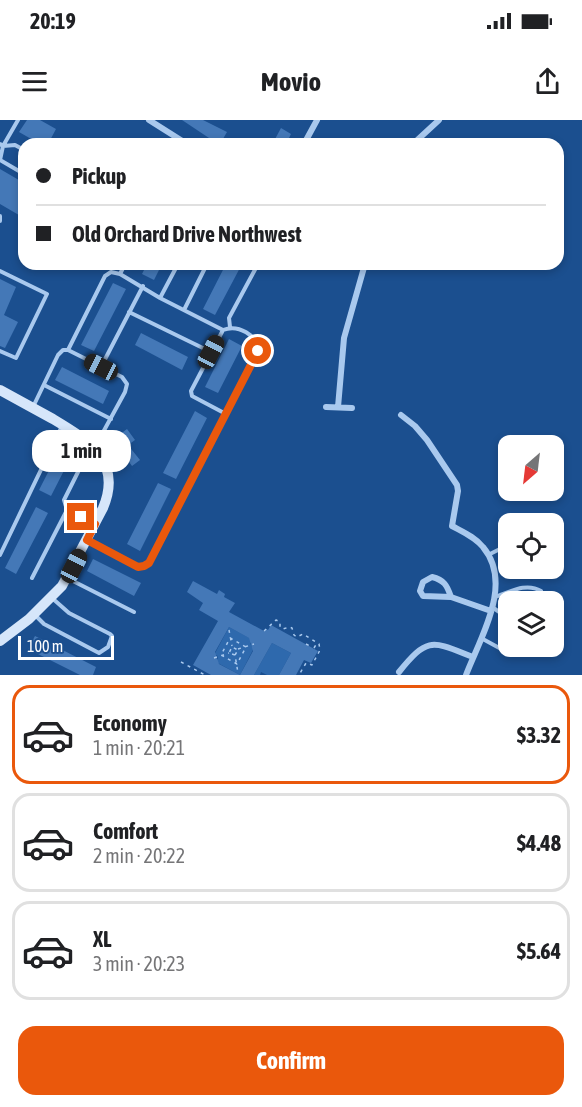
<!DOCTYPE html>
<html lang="en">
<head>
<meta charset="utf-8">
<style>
  :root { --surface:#fff; --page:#f2f2f2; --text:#202124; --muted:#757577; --line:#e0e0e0; --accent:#ea580c }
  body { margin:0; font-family:"Asap Condensed",sans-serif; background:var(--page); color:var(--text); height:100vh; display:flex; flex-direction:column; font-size:22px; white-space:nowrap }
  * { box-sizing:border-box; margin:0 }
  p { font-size:20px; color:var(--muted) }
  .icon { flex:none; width:33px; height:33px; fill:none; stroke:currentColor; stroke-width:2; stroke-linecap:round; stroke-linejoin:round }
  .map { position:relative; height:555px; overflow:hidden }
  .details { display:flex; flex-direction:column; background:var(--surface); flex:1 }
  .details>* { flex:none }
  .banner { position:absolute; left:18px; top:18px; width:546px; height:132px; border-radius:18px; box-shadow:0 3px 9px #0003; display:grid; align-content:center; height:132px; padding:0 18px; background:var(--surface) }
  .needle { width:39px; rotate:208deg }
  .tools { position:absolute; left:498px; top:315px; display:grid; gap:12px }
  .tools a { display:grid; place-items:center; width:66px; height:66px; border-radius:12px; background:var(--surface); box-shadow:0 3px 9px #0003; font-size:30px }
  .scale { position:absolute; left:18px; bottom:15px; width:96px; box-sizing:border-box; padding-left:6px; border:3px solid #fff; border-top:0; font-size:16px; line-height:21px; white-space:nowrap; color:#fff; -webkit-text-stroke:4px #1b4f8f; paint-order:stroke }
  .end { position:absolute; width:27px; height:27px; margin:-14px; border:8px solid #ea580c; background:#fff; box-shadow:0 0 0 3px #fff }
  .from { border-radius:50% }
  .bubble { position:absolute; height:42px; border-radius:18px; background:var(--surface); box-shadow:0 3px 9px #0003; font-size:20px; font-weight:700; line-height:42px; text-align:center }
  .car { position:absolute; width:18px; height:36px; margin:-18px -9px; border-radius:8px; box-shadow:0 0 4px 2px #0007; background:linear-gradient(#222 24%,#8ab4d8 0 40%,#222 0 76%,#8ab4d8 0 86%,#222 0) }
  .banner b { display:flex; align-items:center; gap:21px; height:57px; font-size:22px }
  .banner b+b { border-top:2px solid var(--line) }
  .banner i { width:15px; height:15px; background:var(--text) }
  ul { padding:10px 0 0; list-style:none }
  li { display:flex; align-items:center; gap:18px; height:99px; margin:0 12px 9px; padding:0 6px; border:3px solid var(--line); border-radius:18px }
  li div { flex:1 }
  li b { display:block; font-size:22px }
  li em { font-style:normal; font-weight:700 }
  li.on { border-color:var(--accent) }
  li>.icon { width:54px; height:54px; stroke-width:1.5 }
  .primary-button { display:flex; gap:12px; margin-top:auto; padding:12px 18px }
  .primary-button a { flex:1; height:69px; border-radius:18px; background:var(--accent); color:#fff; font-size:24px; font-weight:700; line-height:69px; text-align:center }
  .status { display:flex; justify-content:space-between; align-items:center; height:42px; padding:0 30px; background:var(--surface); direction:ltr }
  .status svg { height:16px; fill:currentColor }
  header { display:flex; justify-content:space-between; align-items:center; height:78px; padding:0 18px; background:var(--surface); font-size:27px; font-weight:700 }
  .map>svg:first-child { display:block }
</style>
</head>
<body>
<div class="status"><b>20:19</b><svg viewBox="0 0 49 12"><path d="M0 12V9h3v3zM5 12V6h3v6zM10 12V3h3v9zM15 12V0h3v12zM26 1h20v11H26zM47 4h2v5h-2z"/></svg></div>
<header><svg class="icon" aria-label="menu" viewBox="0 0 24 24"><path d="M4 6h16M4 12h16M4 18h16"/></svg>Movio<svg class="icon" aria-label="share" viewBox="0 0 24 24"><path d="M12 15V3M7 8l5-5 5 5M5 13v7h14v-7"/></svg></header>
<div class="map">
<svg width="582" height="555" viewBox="0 0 582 555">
  <rect width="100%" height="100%" fill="#1b4f8f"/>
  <path fill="#2e69ad" d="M 229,507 L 255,521 L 250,523 L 252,527 L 255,526 L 240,555 L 214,541 L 218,539 L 217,535 L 213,537 Z
    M 272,523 L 291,533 L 279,555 L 267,555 L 261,552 L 260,555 L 254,555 Z"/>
  <path fill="#4478b7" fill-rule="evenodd" d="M 27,0 L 40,0 L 56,9 L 48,24 L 40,24 L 19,12 Z
    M 182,0 L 203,0 L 227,12 L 220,24 L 218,24 Z
    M 281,8 L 291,14 L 286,24 L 280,24 L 274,21 Z
    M 0,49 L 24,63 L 24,98 L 0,84 Z
    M 147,144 L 162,144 L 154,160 L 142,154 Z
    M 226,144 L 242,144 L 215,195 L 203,189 Z
    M 0,159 L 16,167 L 4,195 L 18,202 L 5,228 L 0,226 Z
    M 113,163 L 126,169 L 94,231 L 81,225 Z
    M 141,213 L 188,237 L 182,250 L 135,225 Z
    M 229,219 L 242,226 L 218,273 L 205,267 Z
    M 62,247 L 109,271 L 103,284 L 55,260 Z
    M 195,291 L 207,298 L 176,359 L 163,353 Z
    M 127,309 L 135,320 L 128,325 L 140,340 L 132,346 L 121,331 L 123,330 L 115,318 Z
    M 63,323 L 75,329 L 51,376 L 39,370 Z
    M 158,363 L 171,369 L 140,431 L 127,424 Z
    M 36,387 L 48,393 L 16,454 L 5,448 Z
    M 93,439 L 141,463 L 134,476 L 87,451 Z
    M 193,461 L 217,474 L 219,470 L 225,474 L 224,477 L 235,483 L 229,492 L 264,511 L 266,509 L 268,510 L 271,505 L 318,531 L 311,543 L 304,540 L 296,555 L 279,555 L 291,533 L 272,523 L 254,555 L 211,555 L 193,545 L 218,501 L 199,490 L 203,483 L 187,472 ZM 229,507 L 249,518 L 253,531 L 240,555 L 219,544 L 215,532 Z
    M 35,516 L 96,547 L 93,555 L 80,555 L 28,529 Z"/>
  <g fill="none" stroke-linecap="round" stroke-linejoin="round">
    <path stroke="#a9c9ee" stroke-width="1.5" stroke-dasharray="3 4.5" stroke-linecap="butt" d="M 229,510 L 232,526
      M 264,511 L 276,500 L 280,502 L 280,507 L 283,509 L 289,507 L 292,508 L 294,515 L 297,517 L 303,514 L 319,524 L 320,530 L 312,545 L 306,543 L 299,555
      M 230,518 L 246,527 L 237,544 L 221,535 Z
      M 306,524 L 310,526
      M 314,528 L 317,523
      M 238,529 L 254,524
      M 235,535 L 238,530 L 232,527 L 229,533 L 235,535 L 238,553
      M 214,538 L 229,533
      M 181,542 L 205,555"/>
    <path stroke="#a9c9ee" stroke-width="4" d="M 0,24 L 3,26 L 18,0
      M 24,30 L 15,25 L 3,26 L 0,40 L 24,54
      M 0,96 L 0,101
      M 0,151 L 47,174 L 16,238 L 0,231
      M 120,154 L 125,144
      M 160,178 L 178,144
      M 184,190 L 207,144
      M 129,192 L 211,232
      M 230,207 L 229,198 L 258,144
      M 223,210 L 191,271 L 192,276 L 226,294
      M 68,230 L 105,156 L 111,152 L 120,154 L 160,178 L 223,210 C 238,204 258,215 258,231 L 149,443 L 144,446 L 138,447 L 88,420
      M 101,247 L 143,166
      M 44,265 L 111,299
      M 33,287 L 58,235 L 63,230 L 68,230 L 122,257 L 127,264 L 125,272 L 95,327
      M 67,390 L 64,380 L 82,344
      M 0,435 L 62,306
      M 488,435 L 508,425
      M 32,458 L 67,390 L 94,404
      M 67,458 L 134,492
      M 495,477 C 510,472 526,462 541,471
      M 492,487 L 508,498
      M 35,495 L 44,504 L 99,533 L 108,527 L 112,516 L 110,514 L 69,493 L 52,478
      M 481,518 L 503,530"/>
    <path stroke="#a9c9ee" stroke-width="6" d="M 149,0 L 187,24
      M 304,24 L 317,0
      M 413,24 L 439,0
      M 326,287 L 352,288
      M 338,287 L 344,218 L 365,144
      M 401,295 L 415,306 L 427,320 L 457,365 L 458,371 L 452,406 C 463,412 475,417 483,427 C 514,464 480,518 466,555
      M 451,477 L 423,476 L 420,471 L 423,462 L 432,457 C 444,460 447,465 451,477 L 491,491
      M 399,552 C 428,516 432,521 473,537"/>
    <path stroke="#d6e6fa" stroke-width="10" d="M 0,270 C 18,280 35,289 53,299 C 88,320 123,341 103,388 L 62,466 L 29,499 L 0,521"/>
  </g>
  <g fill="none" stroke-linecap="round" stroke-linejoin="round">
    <path stroke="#ea580c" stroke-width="8" d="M 81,397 L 95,404 L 87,420 L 138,447 L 144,446 L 149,443 L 258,231"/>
  </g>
</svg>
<div class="tools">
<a><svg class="needle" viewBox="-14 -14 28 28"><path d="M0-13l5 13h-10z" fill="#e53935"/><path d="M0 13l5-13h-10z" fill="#757577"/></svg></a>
<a><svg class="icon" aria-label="locate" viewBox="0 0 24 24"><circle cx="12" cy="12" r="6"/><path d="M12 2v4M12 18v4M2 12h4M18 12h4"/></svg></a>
<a><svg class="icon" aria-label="layers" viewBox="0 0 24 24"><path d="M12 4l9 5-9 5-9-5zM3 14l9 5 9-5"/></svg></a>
</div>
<div class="scale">100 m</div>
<i class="end from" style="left:258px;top:231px"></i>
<i class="end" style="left:81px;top:397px"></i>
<div class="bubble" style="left:32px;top:310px;width:99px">1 min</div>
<i class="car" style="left:211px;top:232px;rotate:28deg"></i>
<i class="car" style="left:101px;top:247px;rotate:297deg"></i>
<i class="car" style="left:74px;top:446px;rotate:27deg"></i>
<div class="banner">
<b><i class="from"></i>Pickup</b>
<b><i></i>Old Orchard Drive Northwest</b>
</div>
</div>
<section class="details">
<ul>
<li class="on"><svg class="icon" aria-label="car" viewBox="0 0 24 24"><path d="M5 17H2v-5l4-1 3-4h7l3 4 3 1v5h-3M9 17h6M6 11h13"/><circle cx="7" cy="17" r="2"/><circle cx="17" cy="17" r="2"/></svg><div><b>Economy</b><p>1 min · 20:21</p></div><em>$3.32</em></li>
<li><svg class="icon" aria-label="car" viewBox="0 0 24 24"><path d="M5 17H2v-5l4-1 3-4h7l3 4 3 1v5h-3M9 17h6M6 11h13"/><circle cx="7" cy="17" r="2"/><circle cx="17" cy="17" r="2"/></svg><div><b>Comfort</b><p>2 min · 20:22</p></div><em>$4.48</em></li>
<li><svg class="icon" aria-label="car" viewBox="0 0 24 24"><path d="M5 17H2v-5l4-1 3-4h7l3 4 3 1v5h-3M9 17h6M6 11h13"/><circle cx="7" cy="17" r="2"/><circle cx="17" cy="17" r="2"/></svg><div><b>XL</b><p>3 min · 20:23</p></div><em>$5.64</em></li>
</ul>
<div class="primary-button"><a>Confirm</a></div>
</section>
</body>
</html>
